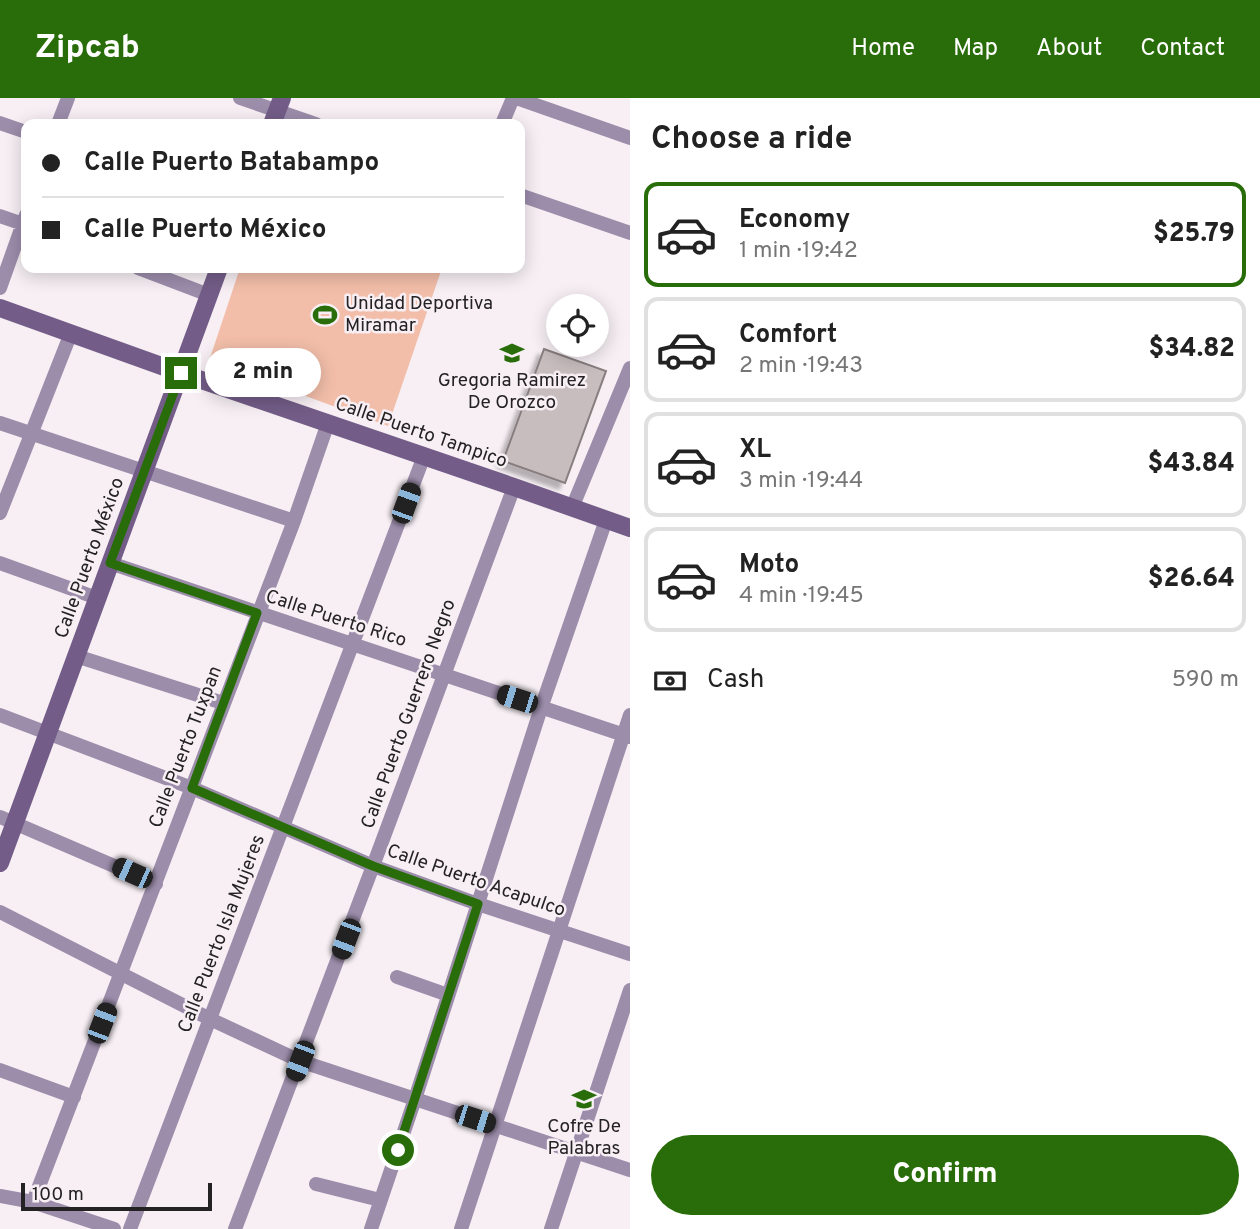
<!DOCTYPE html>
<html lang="en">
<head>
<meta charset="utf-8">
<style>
  :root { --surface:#fff; --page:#f2f2f2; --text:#222; --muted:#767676; --line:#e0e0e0; --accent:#286d09 }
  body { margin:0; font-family:Overpass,sans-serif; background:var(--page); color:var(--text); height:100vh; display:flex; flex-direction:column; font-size:26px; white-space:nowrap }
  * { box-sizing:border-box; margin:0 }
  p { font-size:23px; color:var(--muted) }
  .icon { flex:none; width:38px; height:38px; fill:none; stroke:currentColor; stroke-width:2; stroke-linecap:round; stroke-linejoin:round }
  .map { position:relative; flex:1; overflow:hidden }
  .details { display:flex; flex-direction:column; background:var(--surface); width:630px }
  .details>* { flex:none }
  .hud { position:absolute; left:21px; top:21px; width:504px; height:154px; border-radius:14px; box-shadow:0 4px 18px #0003; display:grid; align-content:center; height:154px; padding:0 21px; background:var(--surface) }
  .controls { position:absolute; left:546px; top:196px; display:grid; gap:14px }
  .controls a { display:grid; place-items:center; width:63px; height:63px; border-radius:50%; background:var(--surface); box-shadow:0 4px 18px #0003; font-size:35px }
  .scale { position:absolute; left:21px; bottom:18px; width:191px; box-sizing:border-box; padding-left:7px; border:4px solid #252224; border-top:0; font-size:19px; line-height:24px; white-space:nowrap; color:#252224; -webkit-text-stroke:5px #f7eff4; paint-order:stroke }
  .end { position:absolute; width:32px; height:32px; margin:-16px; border:9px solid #286d09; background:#fff; box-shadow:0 0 0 4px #fff }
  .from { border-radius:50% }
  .bubble { position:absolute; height:49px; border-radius:24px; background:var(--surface); box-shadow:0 4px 18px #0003; font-size:23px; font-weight:800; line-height:49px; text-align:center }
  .car { position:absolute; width:21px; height:42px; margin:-21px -10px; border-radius:9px; box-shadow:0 0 5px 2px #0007; background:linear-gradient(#222 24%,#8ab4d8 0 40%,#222 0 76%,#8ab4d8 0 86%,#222 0) }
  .hud b { display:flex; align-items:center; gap:24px; height:66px; font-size:26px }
  .hud b+b { border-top:2px solid var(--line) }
  .hud i { width:18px; height:18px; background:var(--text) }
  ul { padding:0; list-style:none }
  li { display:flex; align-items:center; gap:21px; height:105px; margin:0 14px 10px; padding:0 7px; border:4px solid var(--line); border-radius:14px }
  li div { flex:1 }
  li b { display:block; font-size:26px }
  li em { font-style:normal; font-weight:800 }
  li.selected { border-color:var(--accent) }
  li>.icon { width:63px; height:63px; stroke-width:1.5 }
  h2 { padding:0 21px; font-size:32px; line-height:84px }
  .pay { display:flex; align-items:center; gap:18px; height:77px; padding:0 21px; font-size:26px }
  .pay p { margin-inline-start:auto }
  .action { display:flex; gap:14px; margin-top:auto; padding:14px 21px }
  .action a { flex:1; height:80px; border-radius:42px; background:var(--accent); color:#fff; font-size:28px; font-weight:800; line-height:80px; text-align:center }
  header { display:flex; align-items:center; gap:42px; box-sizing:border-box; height:98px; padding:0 35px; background:var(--accent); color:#fff }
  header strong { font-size:33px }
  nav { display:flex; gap:38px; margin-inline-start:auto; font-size:24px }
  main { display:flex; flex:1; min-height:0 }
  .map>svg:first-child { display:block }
</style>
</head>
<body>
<header>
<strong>Zipcab</strong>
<nav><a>Home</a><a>Map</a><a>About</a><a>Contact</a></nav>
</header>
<main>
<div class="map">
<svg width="630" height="1131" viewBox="0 0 630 1131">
  <defs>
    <filter id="shadow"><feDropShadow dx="-6" dy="6" stdDeviation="2" flood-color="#0004"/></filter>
  </defs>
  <rect width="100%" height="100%" fill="#f7eff4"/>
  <path fill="#f2bea9" d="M 240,170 L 442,170 L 388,328 L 209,263 Z"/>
  <path fill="#c7bdbe" stroke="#877e7f" stroke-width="2" filter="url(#shadow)" d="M 544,251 L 606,273 L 565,385 L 503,363 Z"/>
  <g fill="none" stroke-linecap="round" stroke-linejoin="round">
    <path stroke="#9c8dab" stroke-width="14" d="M 240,0 L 316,26
      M 516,0 L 630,40
      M 0,25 L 26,34
      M 58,26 L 68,0
      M 502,26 L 513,0
      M 520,97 L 630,135
      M 0,118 L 26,127
      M 138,170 L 209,197
      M 0,190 L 26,117
      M 0,325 L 294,423
      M 572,410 L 630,270
      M 0,415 L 71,235
      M 0,465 L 97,500
      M 110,465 L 630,639
      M 76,558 L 223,605
      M 0,617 L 192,690 L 373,768 L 478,806 L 630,856
      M 0,719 L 156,786
      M 0,814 L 210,921 L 300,963 L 630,1072
      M 397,879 L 448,897
      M 0,972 L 74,999
      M 316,1086 L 380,1102
      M 0,1098 L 33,1104 L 114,1131
      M 33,1104 L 294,423 L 328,325
      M 130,1131 L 424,358
      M 235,1131 L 373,768 L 514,389
      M 371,1131 L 415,1001 L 541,610 L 606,422
      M 461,1131 L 630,617
      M 551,1131 L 630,892"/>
    <path stroke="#735d88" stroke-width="18" d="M 272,26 L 282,0
      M 0,210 L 181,275 L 514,389 L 630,430
      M 0,765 L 219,170"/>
  </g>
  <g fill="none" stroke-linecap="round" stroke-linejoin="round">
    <path stroke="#286d09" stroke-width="9" d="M 181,275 L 110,465 L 257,515 L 192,690 L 373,768 L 478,806 L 398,1052"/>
  </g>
  <defs>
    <g id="stadium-bare" transform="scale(1.89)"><path d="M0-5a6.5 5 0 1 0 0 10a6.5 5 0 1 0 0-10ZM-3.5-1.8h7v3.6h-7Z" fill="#286d09" stroke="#f7eff4" stroke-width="2.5" paint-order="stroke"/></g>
    <g id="school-bare" transform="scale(1.89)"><path d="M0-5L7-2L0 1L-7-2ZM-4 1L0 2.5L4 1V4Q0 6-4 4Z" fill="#286d09" stroke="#f7eff4" stroke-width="2.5" paint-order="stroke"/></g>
  </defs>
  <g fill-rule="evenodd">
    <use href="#stadium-bare" x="325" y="217"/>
    <use href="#school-bare" x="512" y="255"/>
    <use href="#school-bare" x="584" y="1001"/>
  </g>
  <g text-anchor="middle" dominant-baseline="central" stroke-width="5" stroke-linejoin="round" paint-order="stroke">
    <g font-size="19" fill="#252224" stroke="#f7eff4">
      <text x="345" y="206" text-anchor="start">Unidad Deportiva<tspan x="345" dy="22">Miramar</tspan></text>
      <text x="512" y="283">Gregoria Ramirez<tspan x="512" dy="22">De Orozco</tspan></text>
      <text x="584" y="1029">Cofre De<tspan x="584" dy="22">Palabras</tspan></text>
    </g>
    <g font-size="19" fill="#252224" stroke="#f7eff4">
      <text transform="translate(421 335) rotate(19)">Calle Puerto Tampico</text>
      <text transform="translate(90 460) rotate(-70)">Calle Puerto México</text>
      <text transform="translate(336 521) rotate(18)">Calle Puerto Rico</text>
      <text transform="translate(409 616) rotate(-70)">Calle Puerto Guerrero Negro</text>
      <text transform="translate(186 649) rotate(-69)">Calle Puerto Tuxpan</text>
      <text transform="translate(476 783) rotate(19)">Calle Puerto Acapulco</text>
      <text transform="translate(222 836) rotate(-69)">Calle Puerto Isla Mujeres</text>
    </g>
  </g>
</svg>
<div class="controls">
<a><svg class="icon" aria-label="locate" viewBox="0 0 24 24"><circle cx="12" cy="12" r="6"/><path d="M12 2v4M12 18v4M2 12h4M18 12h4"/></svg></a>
</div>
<div class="scale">100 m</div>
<i class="end from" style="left:398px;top:1052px"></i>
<i class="end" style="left:181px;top:275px"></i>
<div class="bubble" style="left:205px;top:250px;width:116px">2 min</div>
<i class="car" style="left:406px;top:405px;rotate:20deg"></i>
<i class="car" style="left:517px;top:601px;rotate:288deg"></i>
<i class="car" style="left:132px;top:775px;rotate:294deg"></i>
<i class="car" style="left:346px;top:841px;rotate:201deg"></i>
<i class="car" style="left:102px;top:925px;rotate:21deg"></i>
<i class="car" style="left:300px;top:963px;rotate:201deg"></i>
<i class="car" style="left:475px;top:1021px;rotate:108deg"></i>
<div class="hud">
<b><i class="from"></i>Calle Puerto Batabampo</b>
<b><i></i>Calle Puerto México</b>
</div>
</div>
<section class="details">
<h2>Choose a ride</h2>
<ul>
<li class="selected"><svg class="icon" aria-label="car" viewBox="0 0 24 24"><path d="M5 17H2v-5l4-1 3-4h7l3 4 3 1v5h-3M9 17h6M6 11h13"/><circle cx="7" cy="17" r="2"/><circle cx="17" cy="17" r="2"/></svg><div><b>Economy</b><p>1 min · 19:42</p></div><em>$25.79</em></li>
<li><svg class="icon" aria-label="car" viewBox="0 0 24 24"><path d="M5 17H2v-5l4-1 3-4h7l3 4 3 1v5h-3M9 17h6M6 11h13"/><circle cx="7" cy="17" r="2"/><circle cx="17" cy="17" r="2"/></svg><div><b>Comfort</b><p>2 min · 19:43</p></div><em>$34.82</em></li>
<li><svg class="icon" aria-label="car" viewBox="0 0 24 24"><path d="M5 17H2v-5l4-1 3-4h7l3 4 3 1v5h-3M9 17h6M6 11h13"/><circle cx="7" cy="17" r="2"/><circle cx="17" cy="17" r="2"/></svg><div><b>XL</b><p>3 min · 19:44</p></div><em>$43.84</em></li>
<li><svg class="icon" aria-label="car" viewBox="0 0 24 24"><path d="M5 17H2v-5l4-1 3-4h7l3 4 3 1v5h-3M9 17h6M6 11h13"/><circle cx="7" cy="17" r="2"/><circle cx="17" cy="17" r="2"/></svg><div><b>Moto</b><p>4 min · 19:45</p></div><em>$26.64</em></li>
</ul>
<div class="pay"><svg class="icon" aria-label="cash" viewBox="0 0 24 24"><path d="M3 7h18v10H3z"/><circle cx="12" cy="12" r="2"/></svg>Cash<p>590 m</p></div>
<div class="action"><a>Confirm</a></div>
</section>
</main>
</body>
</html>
